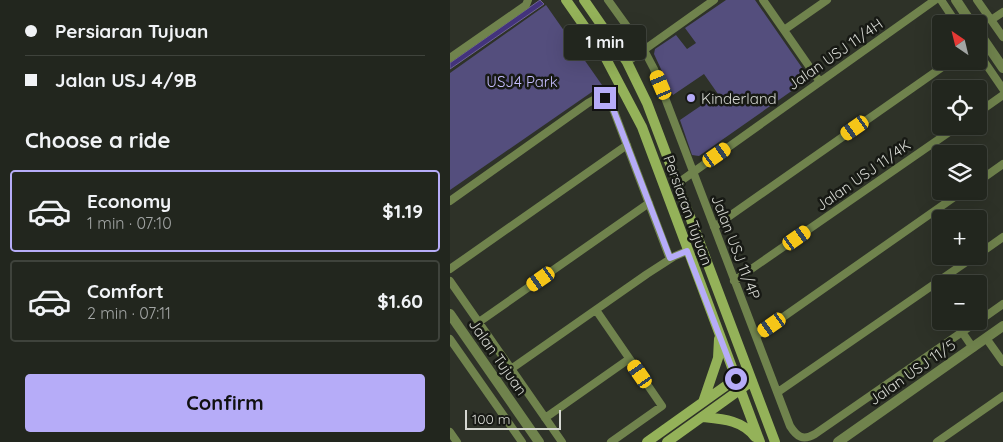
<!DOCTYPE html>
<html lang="en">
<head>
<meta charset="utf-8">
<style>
  :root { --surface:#22261e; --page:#2a2e27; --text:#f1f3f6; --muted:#a2a5a4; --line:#3f433c; --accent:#b6acf8 }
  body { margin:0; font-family:Quicksand,sans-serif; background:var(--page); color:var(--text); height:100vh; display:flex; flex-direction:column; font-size:19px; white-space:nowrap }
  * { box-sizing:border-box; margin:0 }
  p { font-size:16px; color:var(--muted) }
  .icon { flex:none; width:28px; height:28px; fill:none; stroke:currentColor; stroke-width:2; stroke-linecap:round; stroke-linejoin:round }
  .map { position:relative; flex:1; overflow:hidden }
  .panel { display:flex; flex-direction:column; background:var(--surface); width:450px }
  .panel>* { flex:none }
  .top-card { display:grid; align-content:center; height:110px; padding:0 25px; background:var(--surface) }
  .needle { width:32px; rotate:325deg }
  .tools { position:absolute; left:482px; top:15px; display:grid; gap:10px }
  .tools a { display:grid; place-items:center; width:55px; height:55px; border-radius:5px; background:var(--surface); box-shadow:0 5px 20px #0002,0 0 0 1px var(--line); font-size:25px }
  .scale { position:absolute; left:15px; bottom:12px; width:96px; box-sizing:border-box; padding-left:5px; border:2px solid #d5d7d1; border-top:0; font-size:14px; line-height:18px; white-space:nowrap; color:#d5d7d1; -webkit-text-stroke:4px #171914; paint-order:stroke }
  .end { position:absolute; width:22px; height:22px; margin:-11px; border:6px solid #b6acf8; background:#111; box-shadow:0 0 0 2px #111 }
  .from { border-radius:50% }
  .bubble { position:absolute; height:35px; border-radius:5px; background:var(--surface); box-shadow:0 5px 20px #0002,0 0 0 1px var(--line); font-size:16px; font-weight:700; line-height:35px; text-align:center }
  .car { position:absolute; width:15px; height:30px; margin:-15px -8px; border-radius:6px; box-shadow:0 0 4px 1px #0007; background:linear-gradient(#f5c518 24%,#345 0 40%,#f5c518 0 76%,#345 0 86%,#f5c518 0) }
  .top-card b { display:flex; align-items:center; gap:18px; height:48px; font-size:19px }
  .top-card b+b { border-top:1px solid var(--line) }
  .top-card i { width:12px; height:12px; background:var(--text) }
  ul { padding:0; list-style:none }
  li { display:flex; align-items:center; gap:15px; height:82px; margin:0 10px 8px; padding:0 15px; border:2px solid var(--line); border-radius:5px }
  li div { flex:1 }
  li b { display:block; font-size:19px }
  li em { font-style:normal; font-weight:700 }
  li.selected { border-color:var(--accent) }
  li>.icon { width:45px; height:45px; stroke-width:1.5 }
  h2 { padding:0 25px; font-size:22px; line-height:60px }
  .cta { display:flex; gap:10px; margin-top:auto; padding:10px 25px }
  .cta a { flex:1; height:58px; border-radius:5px; background:var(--accent); color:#111; font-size:20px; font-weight:700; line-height:58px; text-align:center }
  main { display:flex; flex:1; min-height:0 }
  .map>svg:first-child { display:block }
</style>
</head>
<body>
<main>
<section class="panel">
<div class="top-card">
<b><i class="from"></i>Persiaran Tujuan</b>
<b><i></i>Jalan USJ 4/9B</b>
</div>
<h2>Choose a ride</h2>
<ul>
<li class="selected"><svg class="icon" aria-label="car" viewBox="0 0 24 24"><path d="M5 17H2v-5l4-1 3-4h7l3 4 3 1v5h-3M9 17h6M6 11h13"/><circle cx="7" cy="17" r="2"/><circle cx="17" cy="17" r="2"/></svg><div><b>Economy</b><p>1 min · 07:10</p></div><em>$1.19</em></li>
<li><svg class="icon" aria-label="car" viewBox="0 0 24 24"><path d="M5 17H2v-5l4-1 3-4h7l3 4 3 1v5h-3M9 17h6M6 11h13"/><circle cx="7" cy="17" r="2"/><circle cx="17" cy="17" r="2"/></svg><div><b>Comfort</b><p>2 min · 07:11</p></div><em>$1.60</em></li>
</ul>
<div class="cta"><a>Confirm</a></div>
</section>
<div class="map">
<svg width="553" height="442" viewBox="0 0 553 442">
  <rect width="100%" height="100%" fill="#2e3228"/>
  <path fill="#544e7d" d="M 276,0 L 305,0 L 355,72 L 353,83 L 249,156 L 242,155 L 230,120 L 268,94 L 254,74 L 223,95 L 204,54 L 205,49 L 226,35 L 237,49 L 246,43 L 235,28 Z
    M 96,5 L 152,85 L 0,190 L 0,73 Z"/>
  <path fill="#43337c" stroke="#6f6496" d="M 90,0 L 94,4 L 0,69 L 0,63 Z"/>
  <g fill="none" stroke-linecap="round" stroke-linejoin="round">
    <path stroke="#70834d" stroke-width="8" d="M 158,0 L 194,50 L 204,69 L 340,426 C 347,437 353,441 365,434 L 528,321
      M 313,0 L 370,82
      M 491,0 L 507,24
      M 527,0 L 553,37
      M 541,20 L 553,12
      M 334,30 L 377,0
      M 529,54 L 553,89
      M 0,58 L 76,5 L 78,0
      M 177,62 L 264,0
      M 529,112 L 553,95
      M 529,181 L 553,164
      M 228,183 L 485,0
      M 0,201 L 138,103 L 149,97 L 155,98 L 162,106 L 220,259
      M 264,227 L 501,61
      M 529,254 L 553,237
      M 0,269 L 177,145
      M 0,281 L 112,442
      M 284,281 L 508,126
      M 146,310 L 212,406 L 161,442
      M 529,321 L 553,304
      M 29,322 L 199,203
      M 512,332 L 523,348
      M 306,336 L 513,191
      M 536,338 L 553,362
      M 0,339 L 72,442
      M 61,369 L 197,274 L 225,256 L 237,251
      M 328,392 L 525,256
      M 95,418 L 179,359
      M 0,432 L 7,442
      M 487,442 L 553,396"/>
    <path stroke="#70834d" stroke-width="10" d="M 506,0 L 522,24
      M 529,33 L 553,68
      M 0,314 L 89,442
      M 388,442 L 553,326"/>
    <path stroke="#94b259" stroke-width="10" d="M 116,0 L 153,53 L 192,127 L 310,442
      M 134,0 L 177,62 L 197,103 L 325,442
      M 253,402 L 268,358 L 269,339
      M 252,417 C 272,419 292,420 305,437
      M 197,442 L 291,375
      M 217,442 L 302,381"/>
  </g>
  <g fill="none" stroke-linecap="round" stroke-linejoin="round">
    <path stroke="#b6acf8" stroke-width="6" d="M 155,98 L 162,106 L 220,258 L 237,251 L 286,379"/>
  </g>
  <circle fill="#b6acf8" stroke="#171914" stroke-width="2" cx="241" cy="98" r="5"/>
  <g text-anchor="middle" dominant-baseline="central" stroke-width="5" stroke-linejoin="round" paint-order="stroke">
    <g font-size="15" fill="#d5d7d1" stroke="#171914">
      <text transform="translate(385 54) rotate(-35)">Jalan USJ 11/4H</text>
      <text transform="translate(413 175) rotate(-35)">Jalan USJ 11/4K</text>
      <text transform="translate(238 210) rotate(70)">Persiaran Tujuan</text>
      <text transform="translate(286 247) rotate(69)">Jalan USJ 11/4P</text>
      <text transform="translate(48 357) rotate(55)">Jalan Tujuan</text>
      <text transform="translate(462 372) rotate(-35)">Jalan USJ 11/5</text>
    </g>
    <g font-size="15" fill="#c5bdfe" stroke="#171914">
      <text x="72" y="81">USJ4 Park</text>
    </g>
    <g font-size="15" fill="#d5d7d1" stroke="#171914" text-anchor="start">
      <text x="251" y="98">Kinderland</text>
    </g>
  </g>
</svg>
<div class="tools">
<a><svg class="needle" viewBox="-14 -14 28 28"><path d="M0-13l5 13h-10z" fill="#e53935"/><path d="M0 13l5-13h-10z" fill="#a2a5a4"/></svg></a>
<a><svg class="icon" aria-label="locate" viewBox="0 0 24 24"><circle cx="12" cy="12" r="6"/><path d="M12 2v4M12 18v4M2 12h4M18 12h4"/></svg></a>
<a><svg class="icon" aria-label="layers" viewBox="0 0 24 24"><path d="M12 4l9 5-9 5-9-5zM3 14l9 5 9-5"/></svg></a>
<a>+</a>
<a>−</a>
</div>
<div class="scale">100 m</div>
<i class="end from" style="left:286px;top:379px"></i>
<i class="end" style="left:155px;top:98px"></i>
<div class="bubble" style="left:114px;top:25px;width:82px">1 min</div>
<i class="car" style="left:211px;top:85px;rotate:337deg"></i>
<i class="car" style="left:405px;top:128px;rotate:235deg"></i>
<i class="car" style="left:267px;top:155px;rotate:55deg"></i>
<i class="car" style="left:347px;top:238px;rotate:55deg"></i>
<i class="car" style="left:91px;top:279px;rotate:235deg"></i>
<i class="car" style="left:322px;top:325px;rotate:235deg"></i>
<i class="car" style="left:190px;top:374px;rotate:325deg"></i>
</div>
</main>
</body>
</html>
